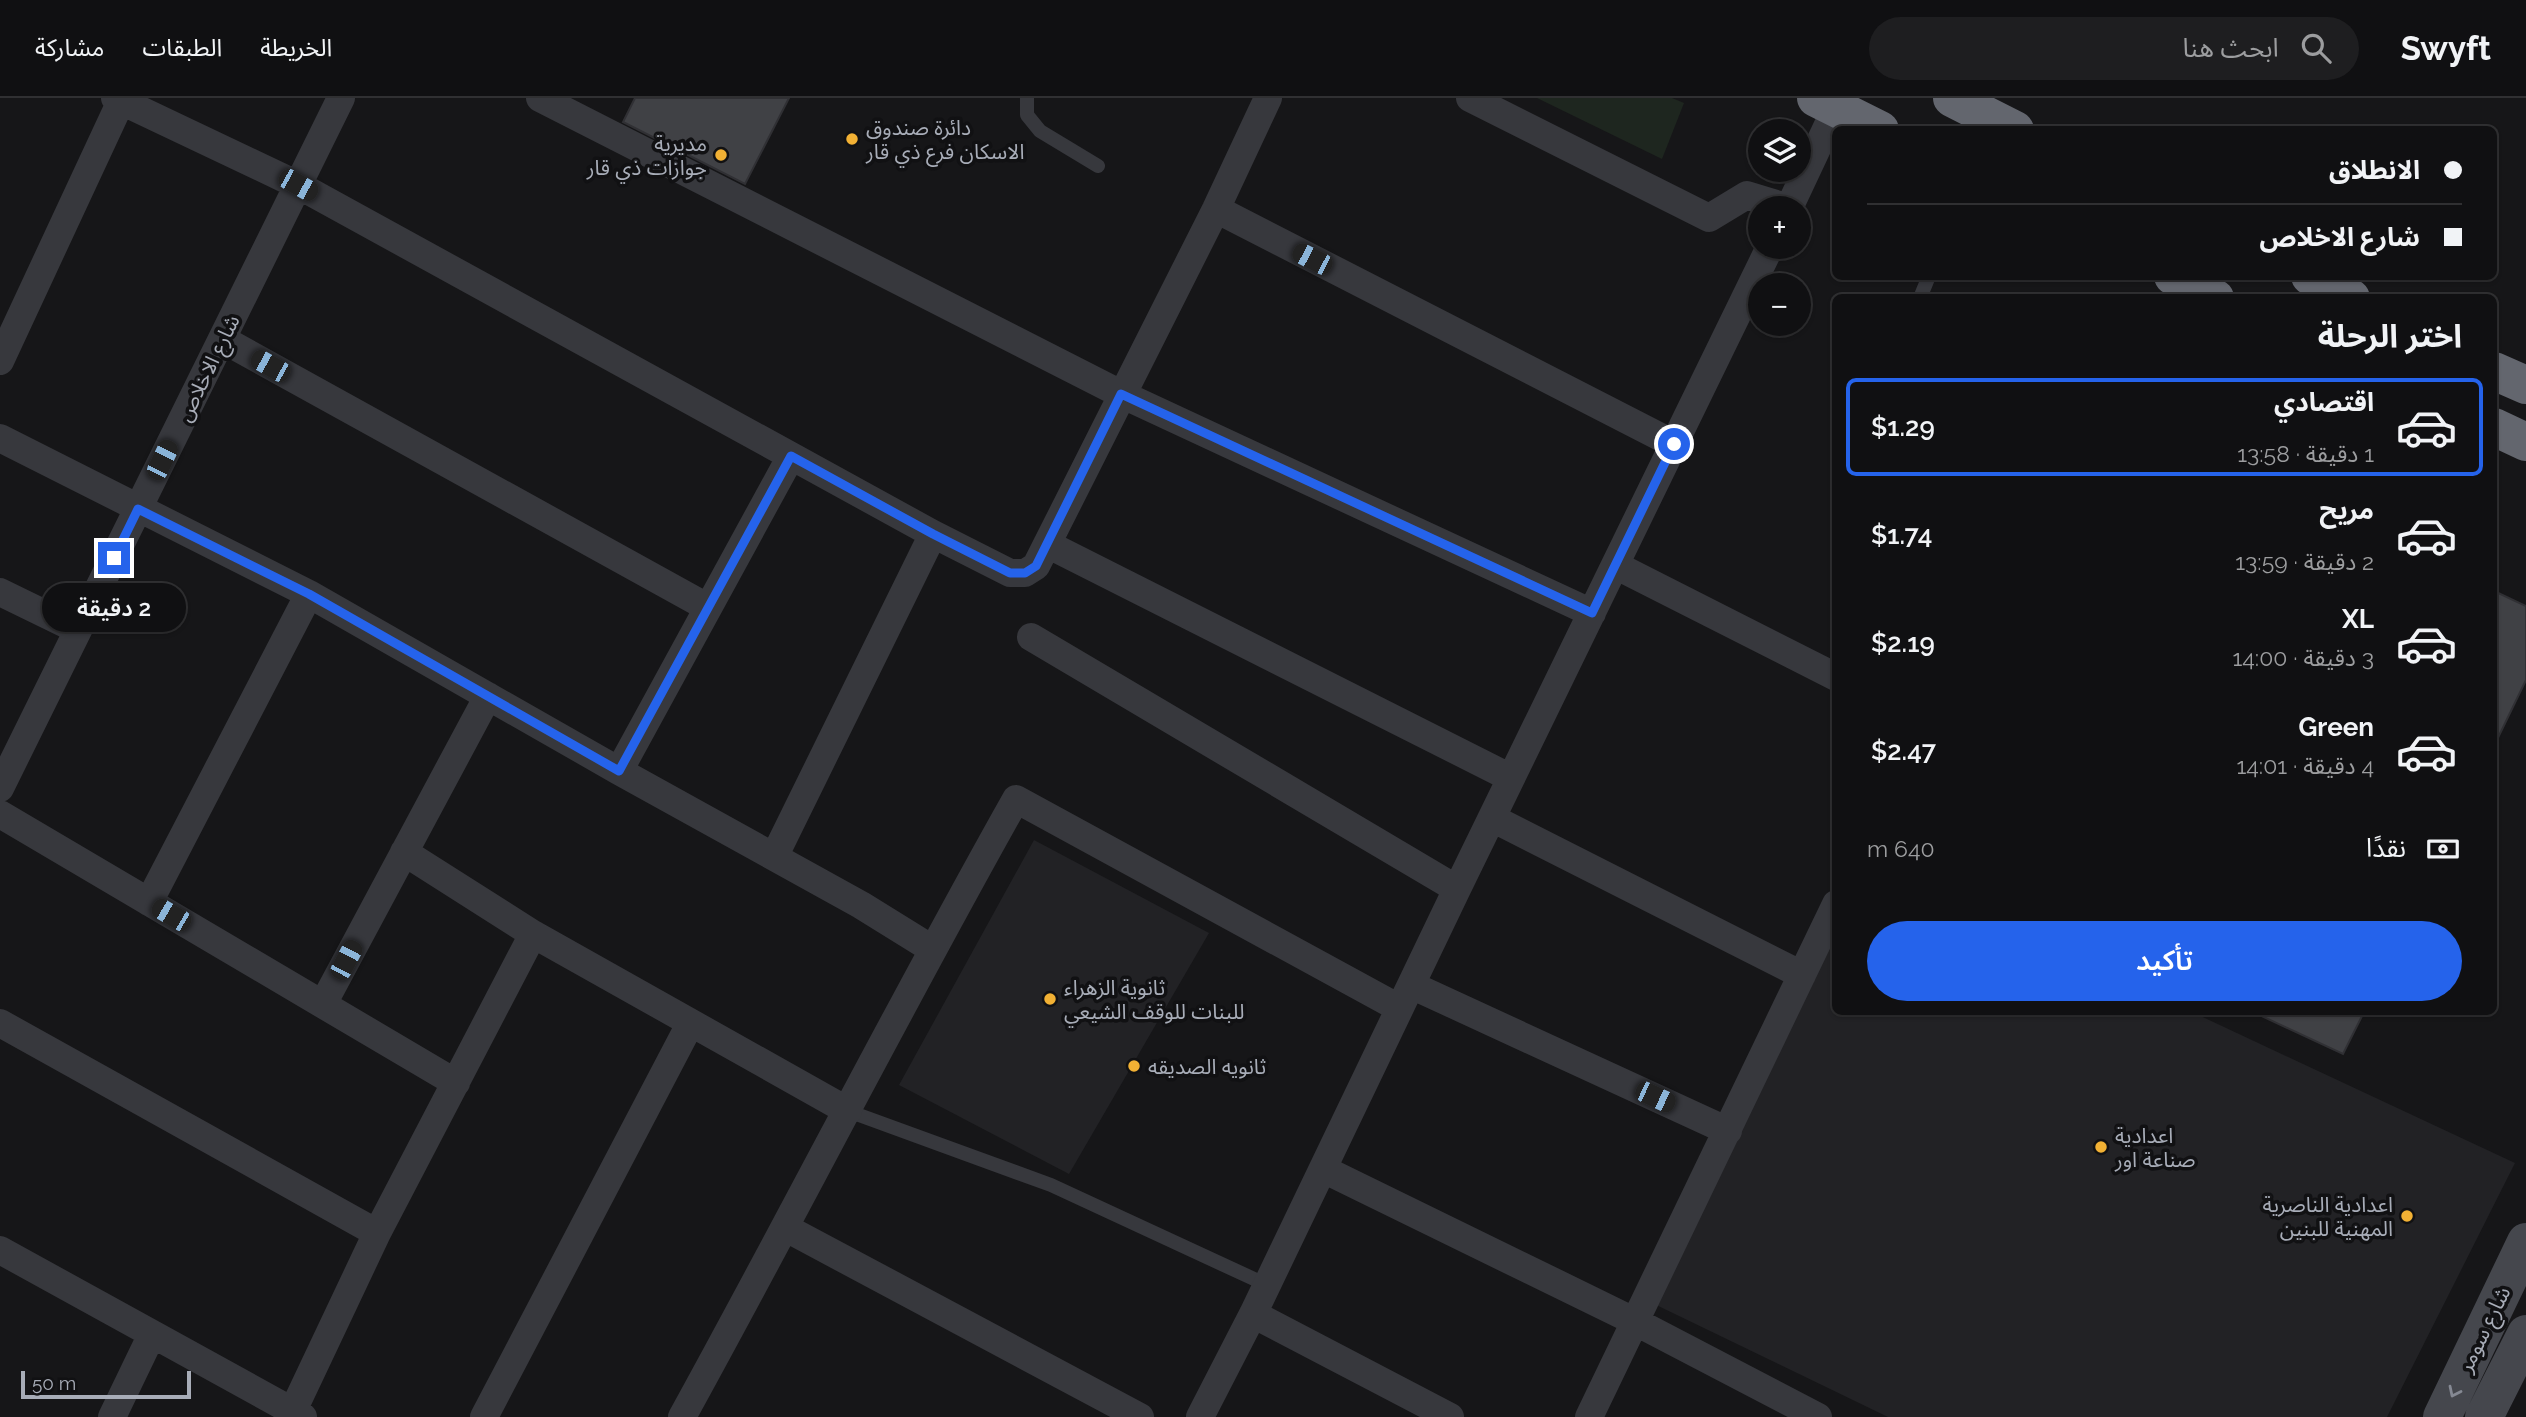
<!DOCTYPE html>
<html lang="ar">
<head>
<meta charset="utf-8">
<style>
  :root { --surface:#101012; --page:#1e1e20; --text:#f1f3f6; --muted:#9c9d9f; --line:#303032; --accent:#2563eb }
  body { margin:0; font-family:Raleway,"Noto Sans Arabic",sans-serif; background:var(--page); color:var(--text); direction:rtl; height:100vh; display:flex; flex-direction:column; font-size:26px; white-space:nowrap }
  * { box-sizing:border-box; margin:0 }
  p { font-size:23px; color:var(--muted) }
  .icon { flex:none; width:38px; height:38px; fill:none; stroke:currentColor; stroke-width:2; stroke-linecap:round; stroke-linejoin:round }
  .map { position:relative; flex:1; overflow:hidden; direction:ltr }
  .details { position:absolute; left:1832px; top:196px; width:665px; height:721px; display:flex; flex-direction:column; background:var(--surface); border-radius:10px; box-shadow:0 2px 5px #0004,0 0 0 2px var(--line); direction:rtl }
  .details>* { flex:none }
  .banner { position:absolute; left:1832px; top:28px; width:665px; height:154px; border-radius:10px; box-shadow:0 2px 5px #0004,0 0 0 2px var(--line); direction:rtl; display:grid; align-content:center; height:154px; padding:0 35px; background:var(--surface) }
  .buttons { position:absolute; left:1748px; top:21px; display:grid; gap:14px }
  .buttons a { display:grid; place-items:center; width:63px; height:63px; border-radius:50%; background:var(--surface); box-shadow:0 2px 5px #0004,0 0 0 2px var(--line); font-size:35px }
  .scale { position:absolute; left:21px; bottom:18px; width:170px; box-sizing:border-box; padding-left:7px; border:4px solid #a8adb8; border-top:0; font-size:19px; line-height:24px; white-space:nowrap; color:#a8adb8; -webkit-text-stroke:5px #111113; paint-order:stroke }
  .end { position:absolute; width:32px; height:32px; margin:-16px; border:9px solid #2563eb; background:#fff; box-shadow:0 0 0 4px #fff }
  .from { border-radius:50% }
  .bubble { position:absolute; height:49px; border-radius:24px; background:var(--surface); box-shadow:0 2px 5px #0004,0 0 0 2px var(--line); font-size:23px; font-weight:600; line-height:49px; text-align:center; direction:rtl }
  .car { position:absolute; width:21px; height:42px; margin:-21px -10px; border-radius:9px; box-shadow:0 0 5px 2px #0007; background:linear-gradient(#222 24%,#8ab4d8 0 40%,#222 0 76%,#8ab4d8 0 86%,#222 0) }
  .banner b { display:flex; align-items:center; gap:24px; height:66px; font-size:26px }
  .banner b+b { border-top:2px solid var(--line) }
  .banner i { width:18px; height:18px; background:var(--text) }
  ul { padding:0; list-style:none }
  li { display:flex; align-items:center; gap:21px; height:98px; margin:0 14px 10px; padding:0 21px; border:4px solid transparent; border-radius:10px }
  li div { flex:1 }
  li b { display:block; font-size:26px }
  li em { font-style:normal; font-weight:600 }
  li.active { border-color:var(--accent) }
  li>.icon { width:63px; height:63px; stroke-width:1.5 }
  h2 { padding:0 35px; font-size:32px; line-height:84px }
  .pay { display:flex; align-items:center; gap:18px; height:77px; padding:0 35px; font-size:26px }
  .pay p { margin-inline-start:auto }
  .primary-button { display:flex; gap:14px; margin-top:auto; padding:14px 35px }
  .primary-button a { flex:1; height:80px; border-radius:42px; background:var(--accent); color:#fff; font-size:28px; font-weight:600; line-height:80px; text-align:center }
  header { display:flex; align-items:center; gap:42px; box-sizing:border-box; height:98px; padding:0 35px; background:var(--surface); border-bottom:2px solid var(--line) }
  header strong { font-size:33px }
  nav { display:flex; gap:38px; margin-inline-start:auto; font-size:24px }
  .search { width:490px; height:63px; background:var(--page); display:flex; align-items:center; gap:18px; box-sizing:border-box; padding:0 24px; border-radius:38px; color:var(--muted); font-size:26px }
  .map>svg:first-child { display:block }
</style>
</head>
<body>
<header>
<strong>Swyft</strong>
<div class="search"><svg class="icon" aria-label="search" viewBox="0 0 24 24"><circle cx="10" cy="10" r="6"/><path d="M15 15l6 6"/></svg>ابحث هنا</div>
<nav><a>الخريطة</a><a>الطبقات</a><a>مشاركة</a></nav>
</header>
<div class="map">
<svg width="2526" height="1319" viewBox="0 0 2526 1319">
  <rect width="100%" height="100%" fill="#161618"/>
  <path fill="#222225" d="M 1034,742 L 1209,835 L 1069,1076 L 899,987 Z
    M 1836,805 L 1836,914 L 2192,914 L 2515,1065 L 2387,1319 L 1888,1319 L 1648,1203 Z"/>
  <path fill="#1e261f" d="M 1537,0 L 1672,0 L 1684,5 L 1662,61 Z"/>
  <path fill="#404145" stroke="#303034" stroke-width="2" d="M 635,0 L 789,0 L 745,86 L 623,24 Z
    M 2494,493 L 2526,508 L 2526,582 L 2494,648 Z
    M 2253,914 L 2364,914 L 2343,956 Z"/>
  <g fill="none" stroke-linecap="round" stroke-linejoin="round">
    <path stroke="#37383d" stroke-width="14" d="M 1027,0 L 1027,17 L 1040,33 L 1098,68
      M 1920,200 L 1929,178
      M 848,1013 L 1051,1087 L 1267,1187"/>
    <path stroke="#37383d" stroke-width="28" d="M 115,0 L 298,87 L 933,436 L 1010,475 L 1025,475 L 1036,468 L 1216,111 L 1268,0
      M 540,0 L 1121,296 L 1592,515
      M 1470,0 L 1709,120 L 1747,97 L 1789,110
      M 1789,110 L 1836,10
      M 1216,111 L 1674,346
      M 222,241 L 707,509
      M 0,263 L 121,3
      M 0,340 L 309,496 L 619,673 L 861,807 L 932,851
      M 1047,446 L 1511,680
      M 1615,467 L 1836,579
      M 0,494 L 78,532
      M 1031,539 L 1457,791
      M 619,673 L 791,358
      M 0,690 L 341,0
      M 0,716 L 456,985
      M 1492,720 L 1802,877
      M 404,754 L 533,836 L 848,1013
      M 774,759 L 933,436
      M 149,804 L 309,496
      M 1411,887 L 1728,1033
      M 323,906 L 488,598
      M 0,925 L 377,1135
      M 1323,1071 L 1636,1224 L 1818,1319
      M 786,1130 L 1140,1319
      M 0,1152 L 303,1319
      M 1253,1216 L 1450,1319
      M 112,1319 L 152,1236
      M 290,1319 L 377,1135 L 533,836
      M 484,1319 L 690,926
      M 682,1319 C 795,1114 901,905 1016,701 L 1399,910
      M 1200,1319 L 1253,1216 L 1457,791 L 1770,149
      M 1589,1319 L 1836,806"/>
    <path stroke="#45474d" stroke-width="38" d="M 2442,1319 L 2526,1144
      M 2484,1319 L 2526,1236"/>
    <path stroke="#63666e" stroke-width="38" d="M 1816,0 L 1880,32
      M 1952,0 L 2015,32
      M 2173,178 L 2215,200
      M 2310,178 L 2351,200
      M 2494,273 L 2526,287
      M 2494,329 L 2526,344"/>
  </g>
  <defs><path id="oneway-chevron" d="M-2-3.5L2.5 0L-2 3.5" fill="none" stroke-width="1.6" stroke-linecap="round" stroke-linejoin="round" transform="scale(1.75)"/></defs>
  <use stroke="#858993" href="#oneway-chevron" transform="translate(2454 1294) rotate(116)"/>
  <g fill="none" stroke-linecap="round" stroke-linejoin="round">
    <path stroke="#2563eb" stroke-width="9" d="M 114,460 L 138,411 L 309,496 L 619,673 L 791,358 L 933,436 L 1010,475 L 1025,475 L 1036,468 L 1121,296 L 1592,515 L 1674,346"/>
  </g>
  <g fill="#f2b134" stroke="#111113" stroke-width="2.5">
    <circle cx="852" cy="41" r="7"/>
    <circle cx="721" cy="57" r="7"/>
    <circle cx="1050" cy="901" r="7"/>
    <circle cx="1134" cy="968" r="7"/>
    <circle cx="2101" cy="1049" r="7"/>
    <circle cx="2407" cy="1118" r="7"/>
  </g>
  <g text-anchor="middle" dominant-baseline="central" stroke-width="7" stroke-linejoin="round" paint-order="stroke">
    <g font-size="21" fill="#a8adb8" stroke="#111113" text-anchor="start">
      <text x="866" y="29">دائرة صندوق<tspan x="866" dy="24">الاسكان فرع ذي قار</tspan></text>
      <text x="707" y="45" text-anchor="end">مديرية<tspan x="707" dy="24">جوازات ذي قار</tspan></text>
      <text x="1064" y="889">ثانوية الزهراء<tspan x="1064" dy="24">للبنات للوقف الشيعي</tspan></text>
      <text x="1148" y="968">ثانويه الصديقه</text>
      <text x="2115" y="1037">اعدادية<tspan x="2115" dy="24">صناعة اور</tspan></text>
      <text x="2393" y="1106" text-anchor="end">اعدادية الناصرية<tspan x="2393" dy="24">المهنية للبنين</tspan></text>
    </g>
    <g font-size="21" fill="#a8adb8" stroke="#111113">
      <text transform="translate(208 270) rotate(-64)">شارع الاخلاص</text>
      <text transform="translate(2484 1231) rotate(-64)">شارع سومر</text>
    </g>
  </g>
</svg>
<div class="buttons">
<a><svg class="icon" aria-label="layers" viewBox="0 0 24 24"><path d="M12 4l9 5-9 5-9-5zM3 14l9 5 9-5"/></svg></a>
<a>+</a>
<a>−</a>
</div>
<div class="scale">50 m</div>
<i class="end from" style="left:1674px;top:346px"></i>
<i class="end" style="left:114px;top:460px"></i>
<div class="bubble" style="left:42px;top:485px;width:144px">2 دقيقة</div>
<i class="car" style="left:298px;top:87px;rotate:119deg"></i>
<i class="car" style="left:1312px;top:161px;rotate:297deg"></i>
<i class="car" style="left:270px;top:268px;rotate:299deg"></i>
<i class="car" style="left:162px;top:362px;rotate:26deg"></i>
<i class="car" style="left:171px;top:817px;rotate:300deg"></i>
<i class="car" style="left:346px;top:862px;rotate:28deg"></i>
<i class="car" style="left:1655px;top:999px;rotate:115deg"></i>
<div class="banner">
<b><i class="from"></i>الانطلاق</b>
<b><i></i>شارع الاخلاص</b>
</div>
<section class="details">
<h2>اختر الرحلة</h2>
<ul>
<li class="active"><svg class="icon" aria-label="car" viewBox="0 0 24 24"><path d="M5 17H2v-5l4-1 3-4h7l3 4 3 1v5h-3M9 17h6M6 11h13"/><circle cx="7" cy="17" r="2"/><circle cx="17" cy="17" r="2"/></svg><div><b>اقتصادي</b><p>1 دقيقة · 13:58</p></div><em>$1.29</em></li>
<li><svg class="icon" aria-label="car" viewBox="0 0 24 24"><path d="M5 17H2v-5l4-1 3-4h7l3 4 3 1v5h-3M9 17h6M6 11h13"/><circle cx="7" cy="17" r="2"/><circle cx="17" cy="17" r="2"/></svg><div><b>مريح</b><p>2 دقيقة · 13:59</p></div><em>$1.74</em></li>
<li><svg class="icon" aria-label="car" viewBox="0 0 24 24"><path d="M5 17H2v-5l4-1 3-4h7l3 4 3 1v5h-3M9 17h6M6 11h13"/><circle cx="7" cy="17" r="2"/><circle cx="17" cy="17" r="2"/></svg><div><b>XL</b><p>3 دقيقة · 14:00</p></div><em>$2.19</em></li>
<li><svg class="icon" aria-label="car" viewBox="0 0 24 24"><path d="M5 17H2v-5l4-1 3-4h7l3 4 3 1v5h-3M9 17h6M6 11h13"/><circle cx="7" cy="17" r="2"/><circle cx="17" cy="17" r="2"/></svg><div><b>Green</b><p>4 دقيقة · 14:01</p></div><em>$2.47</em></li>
</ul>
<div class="pay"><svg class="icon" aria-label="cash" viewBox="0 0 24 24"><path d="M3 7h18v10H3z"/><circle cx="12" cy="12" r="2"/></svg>نقدًا<p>640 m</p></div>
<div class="primary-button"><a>تأكيد</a></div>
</section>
</div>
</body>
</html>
